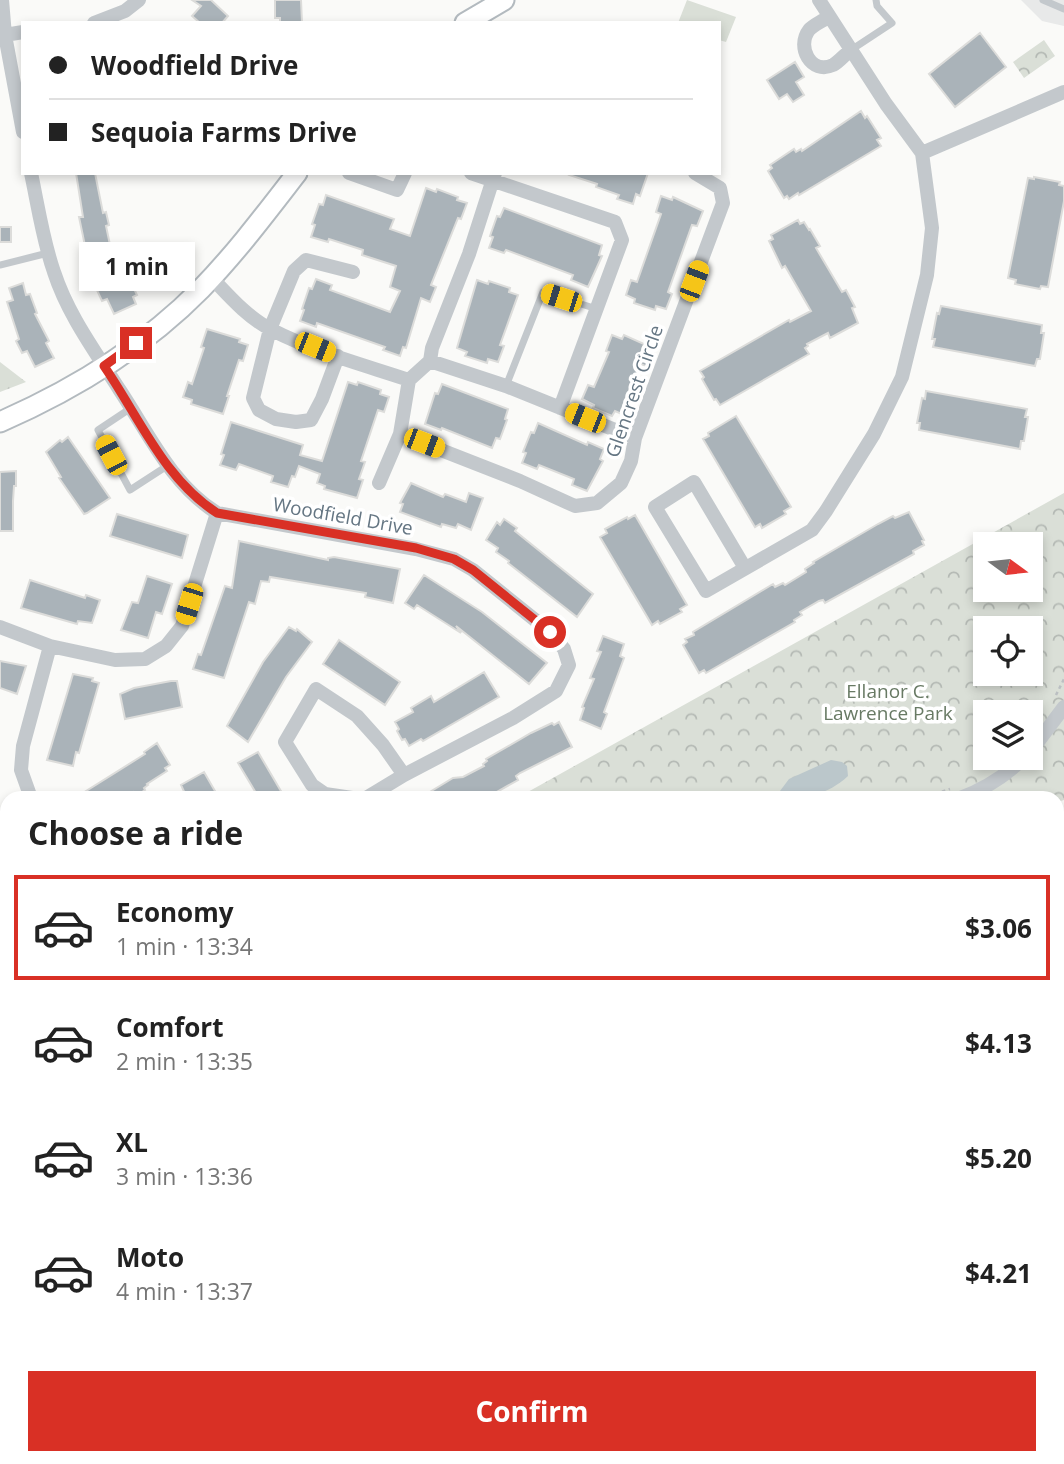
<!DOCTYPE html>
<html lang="en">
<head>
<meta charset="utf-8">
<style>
  :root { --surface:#fff; --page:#f2f2f2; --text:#222; --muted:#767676; --line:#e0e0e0; --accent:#d93025 }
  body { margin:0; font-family:"Open Sans",sans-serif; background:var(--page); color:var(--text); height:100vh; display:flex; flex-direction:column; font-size:26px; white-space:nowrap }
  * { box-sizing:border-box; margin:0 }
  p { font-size:23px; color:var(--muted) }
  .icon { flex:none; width:38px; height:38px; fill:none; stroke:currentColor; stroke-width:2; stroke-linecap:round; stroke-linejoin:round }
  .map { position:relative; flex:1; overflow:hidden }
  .details { position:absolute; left:0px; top:791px; width:1064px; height:674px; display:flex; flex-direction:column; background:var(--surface); border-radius:21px 21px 0 0; box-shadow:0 4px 10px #0003 }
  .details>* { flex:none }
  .banner { position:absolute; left:21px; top:21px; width:700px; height:154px; border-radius:0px; box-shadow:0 4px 10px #0003; display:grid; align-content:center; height:154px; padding:0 28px; background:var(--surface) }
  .needle { width:46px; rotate:105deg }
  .fabs { position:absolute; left:973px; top:532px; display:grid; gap:14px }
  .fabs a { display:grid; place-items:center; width:70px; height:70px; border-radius:0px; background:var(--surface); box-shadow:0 4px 10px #0003; font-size:35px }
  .end { position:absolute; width:32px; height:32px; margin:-16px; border:9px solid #d93025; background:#fff; box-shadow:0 0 0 4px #fff }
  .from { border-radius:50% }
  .bubble { position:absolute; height:49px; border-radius:0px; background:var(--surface); box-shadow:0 4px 10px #0003; font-size:23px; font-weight:700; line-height:49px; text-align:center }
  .car { position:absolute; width:21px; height:42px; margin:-21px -10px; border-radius:9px; box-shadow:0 0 5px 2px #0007; background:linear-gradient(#f5c518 24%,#345 0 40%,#f5c518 0 76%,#345 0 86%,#f5c518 0) }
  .banner b { display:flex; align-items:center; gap:24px; height:66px; font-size:26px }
  .banner b+b { border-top:2px solid var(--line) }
  .banner i { width:18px; height:18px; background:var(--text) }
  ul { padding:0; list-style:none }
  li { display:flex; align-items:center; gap:21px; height:105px; margin:0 14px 10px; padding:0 14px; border:4px solid transparent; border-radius:0px }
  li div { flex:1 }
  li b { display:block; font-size:26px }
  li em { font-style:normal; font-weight:700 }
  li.on { border-color:var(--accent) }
  li>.icon { width:63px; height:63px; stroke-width:1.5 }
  h2 { padding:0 28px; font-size:32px; line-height:84px }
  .primary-button { display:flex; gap:14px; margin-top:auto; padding:14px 28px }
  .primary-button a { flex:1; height:80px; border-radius:0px; background:var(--accent); color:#fff; font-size:28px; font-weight:700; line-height:80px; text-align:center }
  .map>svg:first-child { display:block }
</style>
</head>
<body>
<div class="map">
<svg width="1064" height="1464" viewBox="0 0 1064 1464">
  <defs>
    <pattern id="forest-firs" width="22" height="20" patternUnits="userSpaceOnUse" patternTransform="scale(1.75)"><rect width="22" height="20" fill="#dadfd7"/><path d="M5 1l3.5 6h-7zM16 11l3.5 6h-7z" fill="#b4b9b4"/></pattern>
    <pattern id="park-crowns" width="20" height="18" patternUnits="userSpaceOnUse" patternTransform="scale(1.75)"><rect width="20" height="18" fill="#dadfd7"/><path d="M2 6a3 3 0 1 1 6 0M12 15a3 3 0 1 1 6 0" fill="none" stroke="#b4b9b4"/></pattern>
  </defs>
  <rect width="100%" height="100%" fill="#fafaf8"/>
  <path fill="#e8e9e9" d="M 1021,0 L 1064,0 L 1064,26 L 1042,21 Z"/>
  <path fill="url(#forest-firs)" d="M 0,362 L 26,382 L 0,392 Z"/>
  <path fill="url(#park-crowns)" fill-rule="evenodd" d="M 1044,40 L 1055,56 L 1024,78 L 1013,62 Z
    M 1064,493 L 1064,800 L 1057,802 L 1057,798 L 517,798 ZM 985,544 L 1031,544 L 1031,590 L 985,590 ZM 985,628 L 1031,628 L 1031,674 L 985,674 ZM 985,712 L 1031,712 L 1031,758 L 985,758 Z
    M 0,928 L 7,930 L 7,1065 L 0,1067 Z
    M 1064,940 L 1064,1464 L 0,1464 L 0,1187 L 7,1185 L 7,1458 L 1057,1458 L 1057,942 Z"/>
  <path fill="#dadfd7" d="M 687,0 L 736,17 L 726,42 L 719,40 L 719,23 L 678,23 Z"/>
  <path fill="#bbc7cb" d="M 831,760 L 842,762 L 847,766 L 848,776 C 827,795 808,798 781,798 L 780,791 L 789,779 Z"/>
  <path fill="#aab3b9" stroke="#dcdcda" stroke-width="2" d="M 192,0 L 211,0 L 228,16 L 222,23 L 200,23 L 192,16 L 201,6 Z
    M 275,0 L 301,0 L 302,23 L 280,23 L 280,18 L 275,18 Z
    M 980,33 L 1006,67 L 955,107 L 929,74 Z
    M 795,62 L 804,77 L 796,82 L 804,95 L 793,102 L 787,94 L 779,99 L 767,80 Z
    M 861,111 L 865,118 L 867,116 L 881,138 L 877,140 L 881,146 L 799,195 L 798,193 L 789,199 L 787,196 L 784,198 L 768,171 L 772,168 L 770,165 L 794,149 L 796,152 L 801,149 L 802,151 Z
    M 76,173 L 95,173 L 103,213 L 106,212 L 109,225 L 106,226 L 113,259 L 108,260 L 114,287 L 130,280 L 137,295 L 133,297 L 136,304 L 114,314 L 107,299 L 102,301 L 96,288 L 98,287 L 92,264 L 89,265 L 79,217 L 83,217 Z
    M 570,173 L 648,173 L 640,196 L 636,194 L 633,204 L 617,199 L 619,195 L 596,187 L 597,184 L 569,175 Z
    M 1034,177 L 1060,182 L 1059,185 L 1064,186 L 1064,201 L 1048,287 L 1041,286 L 1040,289 L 1015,284 L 1016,280 L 1008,278 L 1028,178 L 1034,179 Z
    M 426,188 L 436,192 L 437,189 L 458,197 L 457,200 L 467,203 L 461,219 L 458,218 L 431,285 L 436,287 L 430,302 L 421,298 L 406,348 L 403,347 L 400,356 L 383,350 L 385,347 L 317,323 L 316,327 L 300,321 L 304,310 L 302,309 L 309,288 L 312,289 L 316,279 L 332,285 L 330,290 L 390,312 L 400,291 L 390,287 L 396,266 L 362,255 L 363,250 L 329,239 L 328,242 L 311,237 L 315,225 L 312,224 L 319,204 L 323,205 L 326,195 L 394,219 L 390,229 L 410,236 Z
    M 661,196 L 672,200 L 673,197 L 703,211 L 697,226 L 692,225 L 668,292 L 672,294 L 666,309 L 656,306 L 655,310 L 634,303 L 635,299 L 626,295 L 631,280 L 637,282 L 661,214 L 656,212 Z
    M 504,208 L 602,245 L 599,255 L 602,256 L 588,287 L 571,280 L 573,275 L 506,250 L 504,253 L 489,248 L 493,237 L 490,236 L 497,216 L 500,217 Z
    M 798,220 L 800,224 L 804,222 L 809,230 L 810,229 L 820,246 L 816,248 L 842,292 L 846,290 L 855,307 L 852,308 L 858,323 L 830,338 L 828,333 L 807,344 L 808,346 L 805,348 L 809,354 L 720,405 L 716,399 L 714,400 L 702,379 L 704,377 L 700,371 L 789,320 L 790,322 L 811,311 L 785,266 L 782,268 L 769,241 L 773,239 L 771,235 Z
    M 0,227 L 11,227 L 11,242 L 0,242 Z
    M 477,280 L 488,284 L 489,281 L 510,288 L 509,292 L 518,295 L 500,345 L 504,346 L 498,362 L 488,359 L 487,363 L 465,356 L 467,352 L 457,348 Z
    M 23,283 L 26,295 L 30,294 L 37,313 L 35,314 L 49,341 L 46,343 L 54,358 L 35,367 L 27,351 L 22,353 L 16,341 L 19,339 L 7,302 L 13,300 L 9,288 Z
    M 941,306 L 1042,325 L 1041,333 L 1044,333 L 1040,359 L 1037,359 L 1035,366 L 933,347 L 935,339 L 932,339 L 937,313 L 939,314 Z
    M 207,329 L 240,339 L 239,342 L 248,345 L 243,361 L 239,360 L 227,396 L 229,396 L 223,414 L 191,404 L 192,400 L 183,397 L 188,382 L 192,384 L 204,348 L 201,347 Z
    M 612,335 L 622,339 L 624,335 L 644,344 L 643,347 L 654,351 L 647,367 L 641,364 L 626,398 L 631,400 L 624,415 L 615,411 L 612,416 L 593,408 L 594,405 L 582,399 L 588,385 L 594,387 L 609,352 L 606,351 Z
    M 348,382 L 357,385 L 358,382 L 381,390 L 380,394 L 389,397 L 384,412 L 378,410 L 361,461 L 365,462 L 359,479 L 363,480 L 357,498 L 324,489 L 325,486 L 317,483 L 320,474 L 299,466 L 295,477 L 292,476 L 288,487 L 271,482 L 273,476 L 239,464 L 236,470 L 220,465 L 224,455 L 221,454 L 231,422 L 303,445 L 300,455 L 322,461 Z
    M 442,384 L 508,409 L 505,419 L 507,420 L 500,439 L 496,438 L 492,448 L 442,428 L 441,430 L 425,424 L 435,393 L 438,394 Z
    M 926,391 L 1027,409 L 1025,417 L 1028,417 L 1024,441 L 1021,441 L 1020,449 L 919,430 L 920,423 L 917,423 L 922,398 L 925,399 Z
    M 736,416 L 791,507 L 784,511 L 786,514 L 762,528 L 760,524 L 755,527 L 703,439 L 709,436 L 708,433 Z
    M 538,423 L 587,445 L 588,442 L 604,449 L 600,459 L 603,461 L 587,491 L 572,485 L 574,479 L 539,465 L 537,469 L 522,463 L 526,453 L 523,452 L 531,432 L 534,433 Z
    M 68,437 L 110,498 L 87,513 L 84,514 L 59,478 L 61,477 L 46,452 L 60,440 L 62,442 Z
    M 16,471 L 16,486 L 14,486 L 13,501 L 13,531 L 0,531 L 0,472 Z
    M 411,483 L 443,497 L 445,494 L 466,502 L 469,493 L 483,498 L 471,530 L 458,524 L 456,528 L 442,524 L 441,527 L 400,512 L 403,504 L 400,503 Z
    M 909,512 L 924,540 L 922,541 L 924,545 L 913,551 L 914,554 L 825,603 L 823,600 L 819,601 L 800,612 L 802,615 L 794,620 L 795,622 L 706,673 L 704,670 L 699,673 L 683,645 L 687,642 L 685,639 L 694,635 L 693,632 L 773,584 L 775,587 L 783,583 L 785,585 L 806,572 L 805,569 L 814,563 L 813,562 L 878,524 L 893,516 L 895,518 Z
    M 117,514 L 188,535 L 182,558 L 110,536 Z
    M 635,515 L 687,605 L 680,609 L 682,612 L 660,624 L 658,621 L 652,625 L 600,537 L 607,533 L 605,529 L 627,517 L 628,519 Z
    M 504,519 L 517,528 L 515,531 L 593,594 L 577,617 L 508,563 L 509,561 L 496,552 L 498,548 L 486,540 L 497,522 L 500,525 Z
    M 239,541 L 328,560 L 328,558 L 334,557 L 400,569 L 393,603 L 365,597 L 366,593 L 270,577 L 269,582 L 261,581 L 255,604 L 249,602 L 224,678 L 193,669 L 198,654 L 201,655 L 225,586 L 232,588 Z
    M 424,575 L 482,612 L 547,663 L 529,684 L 456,626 L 461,633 L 417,605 L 414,609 L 405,603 Z
    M 147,576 L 172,584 L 162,614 L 156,612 L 148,638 L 121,630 L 132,602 L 138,603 Z
    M 30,580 L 85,598 L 86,595 L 100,600 L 92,623 L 78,621 L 77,624 L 21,608 Z
    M 289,627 L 296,631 L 297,629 L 312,642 L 286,677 L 248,742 L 227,726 L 263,662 Z
    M 603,636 L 624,644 L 620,656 L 624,658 L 604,712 L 607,714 L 601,729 L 580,720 L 584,708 L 582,707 L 594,679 L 590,678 L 601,652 L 597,651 Z
    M 339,640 L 400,682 L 385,705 L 323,664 Z
    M 0,661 L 26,666 L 17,694 L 0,688 Z
    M 484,672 L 499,697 L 423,741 L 421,739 L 409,746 L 405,739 L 402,740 L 397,731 L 399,729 L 395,722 L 413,712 L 411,708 L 431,696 L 434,702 Z
    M 73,674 L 93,678 L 92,681 L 99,683 L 79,753 L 76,752 L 73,766 L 47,760 Z
    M 171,681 L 177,681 L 182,707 L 125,719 L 120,694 L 134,688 Z
    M 559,722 L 572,747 L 520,773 L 516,776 L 518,780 L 486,798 L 420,798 L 453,778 L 463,777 L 484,766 L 483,764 L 487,761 L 486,759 L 531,733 L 552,723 L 554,725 Z
    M 157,743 L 170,765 L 165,768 L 167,771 L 147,784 L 148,785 L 144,788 L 145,790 L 136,796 L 133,792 L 124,798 L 75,798 L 145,754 L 144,752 Z
    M 258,752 L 285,798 L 259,798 L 238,763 Z
    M 204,772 L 219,798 L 187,798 L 181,785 Z"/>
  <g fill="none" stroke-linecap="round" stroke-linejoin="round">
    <g stroke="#b3babf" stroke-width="23">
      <path id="secondary" d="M 465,23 L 504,0
        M 0,422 C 73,390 145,346 201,289 C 236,253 266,213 297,173"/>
    </g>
    <g stroke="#b4b9bd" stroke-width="28">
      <path id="highway" d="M 1057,834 L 1064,832
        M 1057,891 L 1064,890
        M 0,1102 L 7,1100
        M 0,1148 L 7,1146"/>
    </g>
    <path stroke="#bbbfc2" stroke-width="2.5" stroke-dasharray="3.5 3.5" stroke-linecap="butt" d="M 1056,695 L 1064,679
      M 922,798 L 950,789"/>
    <path stroke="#c3c8cc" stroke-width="7" d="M 1043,0 L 1064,9
      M 851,50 L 892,23 L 877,6 L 876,0
      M 0,265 L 48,253
      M 506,386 L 543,292 L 597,309
      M 131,408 L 98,430 L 130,490 L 167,466"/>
    <path stroke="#c3c8cc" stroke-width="14" d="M 2,0 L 5,35 L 23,132
      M 828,17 C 823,21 813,25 809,30 C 796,47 811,75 833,65 C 839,62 845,54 851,50
      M 94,23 L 125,11 L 139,0
      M 5,35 L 23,32
      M 922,153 L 1064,92
      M 31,173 C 38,206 43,241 54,272 C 68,315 95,351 119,389 C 149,434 171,484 217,513 L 416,549 L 454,559 L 473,570 L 550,632 L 564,649 L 569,665 L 556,691 L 513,718 L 404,775 L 366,798
      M 349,173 L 397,190 L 405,173
      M 471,173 L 615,222 L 622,240 L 560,408
      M 211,277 C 229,296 248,318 272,330 C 315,352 364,365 409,380 L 430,361 L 506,386 L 635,438
      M 338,356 L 322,399 L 311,420 L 296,422 L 276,419 L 259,410 L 253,398 L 270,329 L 294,271 L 306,260 L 353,272
      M 430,361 L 432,348 L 469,254 L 495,173
      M 409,380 L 400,434 L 520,481 L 575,506 L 597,503 L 621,483 L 631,461 L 635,438 L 723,203 L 720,188 L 695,173
      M 379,483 L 400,434
      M 745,568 L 694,482 L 655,507 L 706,591 L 812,530 L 826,511 L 874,434 L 902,377 L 927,275 L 932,228 L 922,153 L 886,104 L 819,0
      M 0,627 L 50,646 L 115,660 L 145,659 L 166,646 L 182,626 L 217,513
      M 1031,751 L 1064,707
      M 31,798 L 21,770 L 23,746 L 50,646
      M 352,798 L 325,794 L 312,785 L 285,742 L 316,689 L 357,716 L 383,745 L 404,775
      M 960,798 C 983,790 1006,775 1024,758
      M 0,1054 L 7,1052"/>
    <use href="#secondary" stroke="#fff" stroke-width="19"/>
    <use href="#highway" stroke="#fff" stroke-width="24"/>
  </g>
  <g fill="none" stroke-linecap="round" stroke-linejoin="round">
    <path stroke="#d93025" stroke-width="9" d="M 136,343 L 104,366 C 139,417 164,479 217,513 L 416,548 L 454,559 L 473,570 L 550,632"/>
  </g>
  <g text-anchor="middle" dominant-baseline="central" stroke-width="7" stroke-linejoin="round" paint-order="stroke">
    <g font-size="19" fill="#657683" stroke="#fff">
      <text transform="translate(634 391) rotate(-71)">Glencrest Circle</text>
      <text transform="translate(343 516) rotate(10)">Woodfield Drive</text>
    </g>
    <g font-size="19" fill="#687a64" stroke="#fff">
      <text x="888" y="691">Ellanor C.<tspan x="888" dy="22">Lawrence Park</tspan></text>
    </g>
  </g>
</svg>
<div class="fabs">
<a><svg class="needle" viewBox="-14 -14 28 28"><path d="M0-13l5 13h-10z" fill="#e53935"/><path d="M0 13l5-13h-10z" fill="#767676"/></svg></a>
<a><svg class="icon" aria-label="locate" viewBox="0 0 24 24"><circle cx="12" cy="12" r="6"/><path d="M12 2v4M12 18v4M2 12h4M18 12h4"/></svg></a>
<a><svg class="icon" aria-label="layers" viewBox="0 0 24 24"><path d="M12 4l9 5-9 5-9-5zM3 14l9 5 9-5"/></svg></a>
</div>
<i class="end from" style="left:550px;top:632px"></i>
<i class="end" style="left:136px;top:343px"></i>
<div class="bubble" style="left:79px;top:242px;width:116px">1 min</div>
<i class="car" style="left:694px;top:281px;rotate:21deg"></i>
<i class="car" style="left:561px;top:298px;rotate:288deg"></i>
<i class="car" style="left:315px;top:347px;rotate:112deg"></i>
<i class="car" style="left:585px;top:418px;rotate:292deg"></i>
<i class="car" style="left:424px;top:443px;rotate:111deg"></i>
<i class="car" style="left:111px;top:455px;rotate:332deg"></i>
<i class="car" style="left:189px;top:604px;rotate:197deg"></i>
<div class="banner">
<b><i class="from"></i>Woodfield Drive</b>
<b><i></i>Sequoia Farms Drive</b>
</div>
<section class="details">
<h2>Choose a ride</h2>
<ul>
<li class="on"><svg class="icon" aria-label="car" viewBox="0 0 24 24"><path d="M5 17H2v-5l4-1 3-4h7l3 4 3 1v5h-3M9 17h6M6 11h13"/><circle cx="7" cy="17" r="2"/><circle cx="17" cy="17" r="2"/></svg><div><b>Economy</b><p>1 min · 13:34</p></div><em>$3.06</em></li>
<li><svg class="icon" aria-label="car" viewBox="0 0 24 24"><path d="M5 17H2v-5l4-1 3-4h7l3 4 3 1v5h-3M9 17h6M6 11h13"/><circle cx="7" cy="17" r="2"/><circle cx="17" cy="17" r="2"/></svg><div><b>Comfort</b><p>2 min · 13:35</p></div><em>$4.13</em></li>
<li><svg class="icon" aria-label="car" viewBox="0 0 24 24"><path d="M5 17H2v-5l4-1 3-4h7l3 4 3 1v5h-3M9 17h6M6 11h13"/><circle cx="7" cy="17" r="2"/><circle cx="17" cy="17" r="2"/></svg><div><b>XL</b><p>3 min · 13:36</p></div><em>$5.20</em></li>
<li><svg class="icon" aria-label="car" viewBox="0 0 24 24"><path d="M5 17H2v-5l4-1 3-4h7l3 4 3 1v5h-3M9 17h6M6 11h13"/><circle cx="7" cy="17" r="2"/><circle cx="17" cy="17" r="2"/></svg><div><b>Moto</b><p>4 min · 13:37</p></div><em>$4.21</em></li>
</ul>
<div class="primary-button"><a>Confirm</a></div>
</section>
</div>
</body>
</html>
